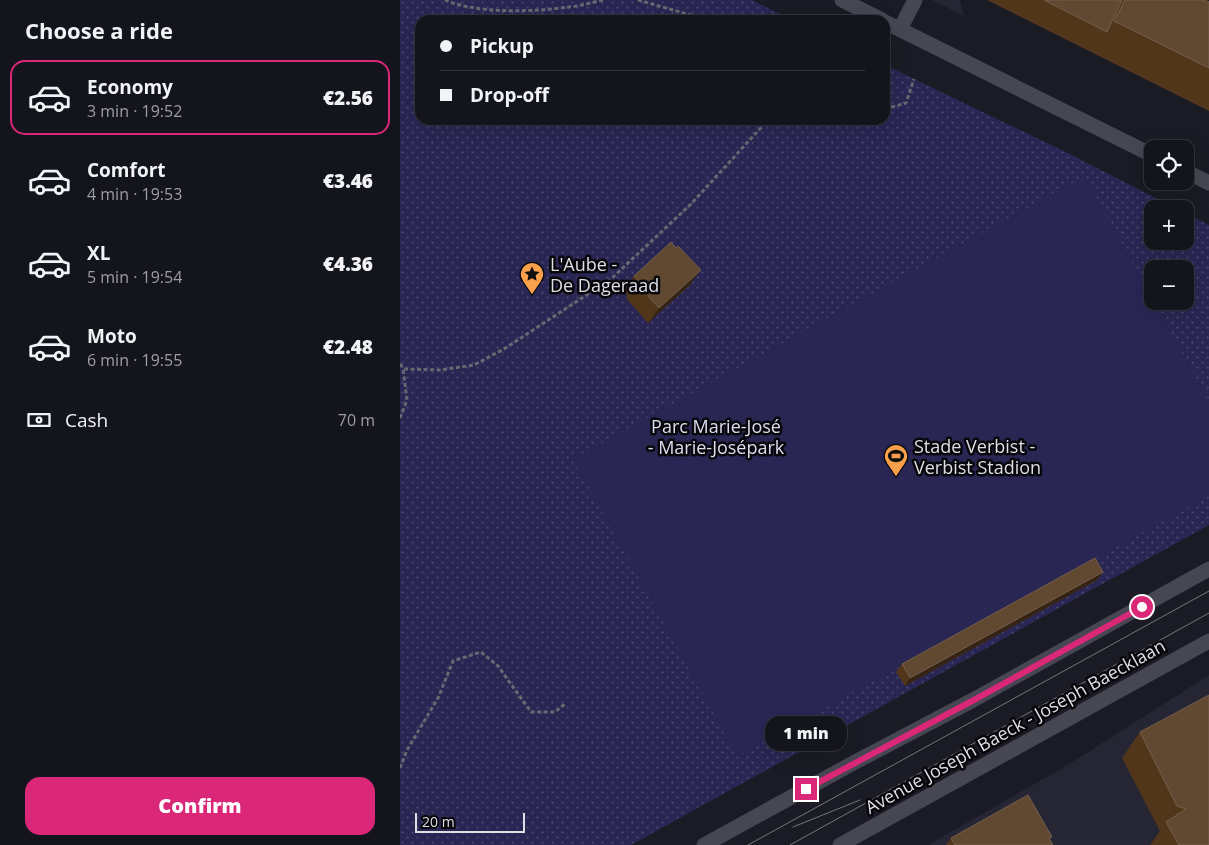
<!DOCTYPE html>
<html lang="en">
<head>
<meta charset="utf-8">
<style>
  :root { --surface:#14141c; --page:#1d1d25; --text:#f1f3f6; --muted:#9d9ea3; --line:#33333b; --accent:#db2777 }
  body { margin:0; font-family:"Open Sans",sans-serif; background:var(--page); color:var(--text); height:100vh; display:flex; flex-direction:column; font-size:19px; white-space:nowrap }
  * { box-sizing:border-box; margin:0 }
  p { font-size:16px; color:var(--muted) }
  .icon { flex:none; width:28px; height:28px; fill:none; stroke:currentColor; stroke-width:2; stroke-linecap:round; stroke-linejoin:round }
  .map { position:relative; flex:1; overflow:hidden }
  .details { display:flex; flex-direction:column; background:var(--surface); width:400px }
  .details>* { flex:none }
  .banner { position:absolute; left:15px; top:15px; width:475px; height:110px; border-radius:15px; box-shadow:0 5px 20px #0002,0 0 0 1px var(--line); display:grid; align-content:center; height:110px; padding:0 25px; background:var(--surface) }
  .controls { position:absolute; left:744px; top:140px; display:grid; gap:10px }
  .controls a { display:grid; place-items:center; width:50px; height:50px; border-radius:10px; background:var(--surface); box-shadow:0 5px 20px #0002,0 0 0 1px var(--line); font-size:25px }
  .scale { position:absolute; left:15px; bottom:12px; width:110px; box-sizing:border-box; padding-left:5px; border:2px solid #dedee5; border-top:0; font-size:14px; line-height:18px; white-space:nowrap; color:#dedee5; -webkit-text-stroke:4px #07070b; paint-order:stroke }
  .end { position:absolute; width:22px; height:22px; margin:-11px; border:6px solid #db2777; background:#fff; box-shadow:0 0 0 2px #fff }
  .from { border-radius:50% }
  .bubble { position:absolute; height:35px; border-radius:15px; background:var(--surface); box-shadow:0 5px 20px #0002,0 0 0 1px var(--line); font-size:16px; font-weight:800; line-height:35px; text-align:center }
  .banner b { display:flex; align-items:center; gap:18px; height:48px; font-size:19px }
  .banner b+b { border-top:1px solid var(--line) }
  .banner i { width:12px; height:12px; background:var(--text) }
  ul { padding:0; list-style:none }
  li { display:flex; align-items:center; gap:15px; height:75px; margin:0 10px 8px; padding:0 15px; border:2px solid transparent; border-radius:15px }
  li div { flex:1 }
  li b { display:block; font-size:19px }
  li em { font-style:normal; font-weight:800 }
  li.on { border-color:var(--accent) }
  li>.icon { width:45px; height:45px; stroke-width:1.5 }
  h2 { padding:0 25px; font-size:22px; line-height:60px }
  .pay { display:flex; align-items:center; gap:12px; height:55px; padding:0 25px; font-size:19px }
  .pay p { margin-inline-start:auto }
  .button { display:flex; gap:10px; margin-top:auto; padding:10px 25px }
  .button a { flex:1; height:58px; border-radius:15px; background:var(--accent); color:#fff; font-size:20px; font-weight:800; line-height:58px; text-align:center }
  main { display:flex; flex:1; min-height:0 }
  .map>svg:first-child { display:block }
</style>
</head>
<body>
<main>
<section class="details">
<h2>Choose a ride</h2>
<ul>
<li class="on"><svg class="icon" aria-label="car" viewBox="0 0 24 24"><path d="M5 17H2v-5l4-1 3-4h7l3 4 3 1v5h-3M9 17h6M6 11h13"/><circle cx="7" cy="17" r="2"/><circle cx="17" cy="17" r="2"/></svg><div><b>Economy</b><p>3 min · 19:52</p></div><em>€2.56</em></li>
<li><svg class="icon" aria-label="car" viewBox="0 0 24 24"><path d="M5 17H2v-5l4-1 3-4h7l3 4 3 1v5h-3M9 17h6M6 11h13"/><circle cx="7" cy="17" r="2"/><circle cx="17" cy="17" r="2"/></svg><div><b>Comfort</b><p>4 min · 19:53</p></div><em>€3.46</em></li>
<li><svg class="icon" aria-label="car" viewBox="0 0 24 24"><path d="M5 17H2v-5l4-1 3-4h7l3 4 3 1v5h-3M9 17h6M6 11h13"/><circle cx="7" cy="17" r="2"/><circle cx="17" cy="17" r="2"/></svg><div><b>XL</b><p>5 min · 19:54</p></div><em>€4.36</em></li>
<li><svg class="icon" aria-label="car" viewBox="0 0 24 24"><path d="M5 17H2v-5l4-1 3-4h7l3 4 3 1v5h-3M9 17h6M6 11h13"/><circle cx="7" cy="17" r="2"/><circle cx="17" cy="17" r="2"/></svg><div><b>Moto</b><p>6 min · 19:55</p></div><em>€2.48</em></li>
</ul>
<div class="pay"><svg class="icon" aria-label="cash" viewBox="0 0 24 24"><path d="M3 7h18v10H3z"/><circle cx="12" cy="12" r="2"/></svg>Cash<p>70 m</p></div>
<div class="button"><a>Confirm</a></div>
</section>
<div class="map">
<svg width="809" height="845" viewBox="0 0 809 845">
  <defs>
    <pattern id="park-dots" width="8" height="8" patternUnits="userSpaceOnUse" patternTransform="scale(1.25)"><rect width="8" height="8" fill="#2a2654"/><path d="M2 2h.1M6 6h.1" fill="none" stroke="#48456c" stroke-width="1.8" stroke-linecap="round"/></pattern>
  </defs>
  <rect width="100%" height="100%" fill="#1b1b25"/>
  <path fill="#252534" d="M 532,0 L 560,0 L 564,16 Z
    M 809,675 L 809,845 L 528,845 L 669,764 Z"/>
  <path fill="url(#park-dots)" fill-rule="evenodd" d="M 0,0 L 352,0 L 392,20 L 20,20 L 20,120 L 485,120 L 485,65 L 666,152 L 777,209 L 752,209 L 752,241 L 785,241 L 785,213 L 809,225 L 809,525 L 231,845 L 0,845 ZM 752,269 L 785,269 L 785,301 L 752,301 Z"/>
  <path fill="#2a2654" d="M 685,176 L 752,298 L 752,301 L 754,301 L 809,401 L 809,496 L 337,756 L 173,459 Z"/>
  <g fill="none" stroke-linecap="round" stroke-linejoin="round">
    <path stroke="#686871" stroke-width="3" stroke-dasharray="4 2.5" stroke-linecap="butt" d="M 45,0 C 77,14 135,12 169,7 C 181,6 193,2 204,0
      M 238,0 L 308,20
      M 485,109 L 506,103 L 514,79
      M 382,120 L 433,122 L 441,120
      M 0,364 L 4,369 L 40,370 L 74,365 L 104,349 L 211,279 L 291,204 L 368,120
      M 0,418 L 7,400 L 3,369
      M 0,768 L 7,750 L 38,698 L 53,661 L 81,652 L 98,666 L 131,712 L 155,712 L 166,703"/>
    <path stroke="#474753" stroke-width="15" d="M 442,0 L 482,20
      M 485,22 L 752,155
      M 500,29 L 515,0
      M 785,171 L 809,183
      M 304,845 L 457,761 L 573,700 L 809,569
      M 440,845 L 809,641"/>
    <path stroke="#74747d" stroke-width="1" d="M 393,827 L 460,800
      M 348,845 L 809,591
      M 390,845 L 809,613"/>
  </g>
  <path fill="#52361a" d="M 587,0 L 805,0 L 809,2 L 809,111 Z
    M 234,276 L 290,285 L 248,323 L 226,298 L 228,296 L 223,291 Z
    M 703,572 L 697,580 L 505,686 L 496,672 L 502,664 Z
    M 740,732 L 809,845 L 750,845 L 760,831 L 722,758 Z
    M 551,838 L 650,840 L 653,845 L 546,845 Z"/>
  <path fill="#352315" d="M 301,270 L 290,285 L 248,323 L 259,308 Z
    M 703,572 L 697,580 L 505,686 L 510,678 Z"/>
  <path fill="#614830" stroke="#745f4c" d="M 644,0 L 722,0 L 707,32 Z
    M 725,0 L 805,0 L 809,2 L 809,68 L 714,21 Z
    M 271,242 L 276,248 L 278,246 L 301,270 L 259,308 L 237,283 L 239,282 L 234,276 Z
    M 695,558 L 703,572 L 510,678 L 502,664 Z
    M 809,695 L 809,845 L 779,845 L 766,822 L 786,809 L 777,806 L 740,732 Z
    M 628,795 L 652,837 L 649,838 L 653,845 L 555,845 L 551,838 Z"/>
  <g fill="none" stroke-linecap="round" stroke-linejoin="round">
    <path stroke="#db2777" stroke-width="6" d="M 406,789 L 574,700 L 742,607"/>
  </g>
  <defs>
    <g id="sight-pin" transform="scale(1.25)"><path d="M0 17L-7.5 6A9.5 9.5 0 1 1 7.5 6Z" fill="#f9a04d" stroke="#07070b"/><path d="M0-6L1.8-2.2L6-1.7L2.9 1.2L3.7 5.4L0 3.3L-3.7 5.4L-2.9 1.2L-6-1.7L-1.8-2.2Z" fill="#111"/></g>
    <g id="stadium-pin" transform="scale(1.25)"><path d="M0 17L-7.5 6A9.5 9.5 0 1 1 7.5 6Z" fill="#f9a04d" stroke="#07070b"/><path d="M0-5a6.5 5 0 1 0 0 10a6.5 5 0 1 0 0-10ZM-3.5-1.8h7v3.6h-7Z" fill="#111"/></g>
  </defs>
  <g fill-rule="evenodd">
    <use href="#sight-pin" x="132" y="274"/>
    <use href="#stadium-pin" x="496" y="456"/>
  </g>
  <g text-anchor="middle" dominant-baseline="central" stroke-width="5" stroke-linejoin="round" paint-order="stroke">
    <g font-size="18" fill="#dedee5" stroke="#07070b" text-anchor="start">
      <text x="150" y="264">L'Aube -<tspan x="150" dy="21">De Dageraad</tspan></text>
      <text x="514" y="446">Stade Verbist -<tspan x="514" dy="21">Verbist Stadion</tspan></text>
    </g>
    <g font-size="18" fill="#ddddf1" stroke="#07070b">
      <text x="316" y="426">Parc Marie-José<tspan x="316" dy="21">- Marie-Josépark</tspan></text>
    </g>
    <g font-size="18" fill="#dedee5" stroke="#07070b">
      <text transform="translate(615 726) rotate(-29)">Avenue Joseph Baeck - Joseph Baecklaan</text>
    </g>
  </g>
</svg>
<div class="controls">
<a><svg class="icon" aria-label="locate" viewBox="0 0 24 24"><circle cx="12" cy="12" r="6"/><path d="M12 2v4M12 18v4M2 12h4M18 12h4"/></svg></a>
<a>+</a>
<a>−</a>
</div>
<div class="scale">20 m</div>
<i class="end from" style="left:742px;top:607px"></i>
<i class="end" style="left:406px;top:789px"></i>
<div class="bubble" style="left:365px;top:716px;width:82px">1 min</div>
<div class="banner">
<b><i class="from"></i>Pickup</b>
<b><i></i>Drop-off</b>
</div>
</div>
</main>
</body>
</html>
